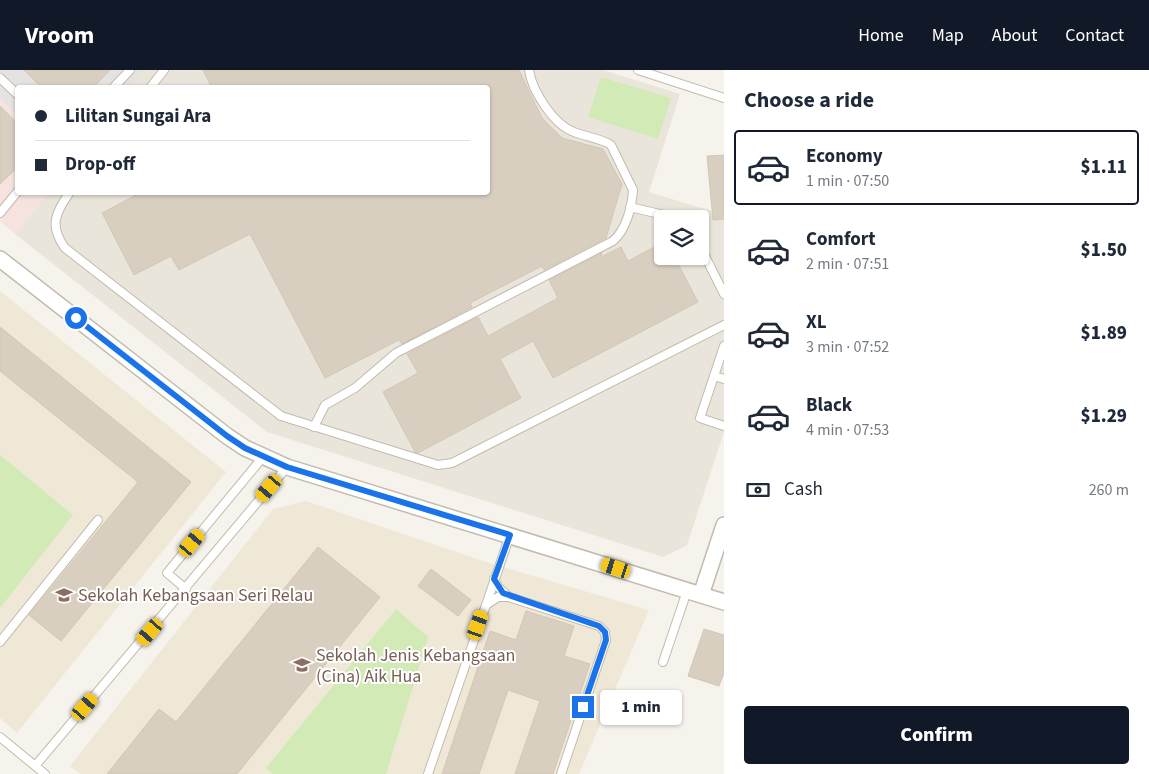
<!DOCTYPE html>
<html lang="en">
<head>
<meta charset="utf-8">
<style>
  :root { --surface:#fff; --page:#f6f6f7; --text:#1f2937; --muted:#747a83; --line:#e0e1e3; --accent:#111827 }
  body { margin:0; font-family:"Source Sans 3",sans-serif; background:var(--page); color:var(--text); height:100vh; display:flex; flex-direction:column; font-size:19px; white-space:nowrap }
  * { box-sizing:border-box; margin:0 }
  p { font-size:16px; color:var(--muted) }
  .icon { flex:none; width:28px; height:28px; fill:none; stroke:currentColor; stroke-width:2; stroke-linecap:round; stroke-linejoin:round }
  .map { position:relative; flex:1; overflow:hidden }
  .panel { display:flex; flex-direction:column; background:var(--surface); width:425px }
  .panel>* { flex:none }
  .top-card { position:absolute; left:15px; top:15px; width:475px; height:110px; border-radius:5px; box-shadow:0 1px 4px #0004; display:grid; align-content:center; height:110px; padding:0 20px; background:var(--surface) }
  .buttons { position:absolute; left:654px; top:140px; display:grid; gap:10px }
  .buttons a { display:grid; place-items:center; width:55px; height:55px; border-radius:5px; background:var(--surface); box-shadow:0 1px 4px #0004; font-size:25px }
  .end { position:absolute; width:22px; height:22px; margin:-11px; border:6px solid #1a73e8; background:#fff; box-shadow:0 0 0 2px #fff }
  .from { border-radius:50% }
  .bubble { position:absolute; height:35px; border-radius:5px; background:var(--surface); box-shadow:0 1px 4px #0004; font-size:16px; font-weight:800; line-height:35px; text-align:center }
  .car { position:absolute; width:15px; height:30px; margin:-15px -8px; border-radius:6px; box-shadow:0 0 4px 1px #0007; background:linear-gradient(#f5c518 24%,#345 0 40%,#f5c518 0 76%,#345 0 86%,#f5c518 0) }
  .top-card b { display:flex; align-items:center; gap:18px; height:48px; font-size:19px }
  .top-card b+b { border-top:1px solid var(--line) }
  .top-card i { width:12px; height:12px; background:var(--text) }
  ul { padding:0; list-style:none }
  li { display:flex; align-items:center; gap:15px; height:75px; margin:0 10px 8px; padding:0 10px; border:2px solid transparent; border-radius:5px }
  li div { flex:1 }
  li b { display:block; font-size:19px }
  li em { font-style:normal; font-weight:800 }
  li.current { border-color:var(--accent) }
  li>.icon { width:45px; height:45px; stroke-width:1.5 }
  h2 { padding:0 20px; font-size:22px; line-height:60px }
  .pay { display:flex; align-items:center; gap:12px; height:55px; padding:0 20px; font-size:19px }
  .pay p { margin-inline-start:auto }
  .primary-button { display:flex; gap:10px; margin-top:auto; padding:10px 20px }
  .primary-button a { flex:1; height:58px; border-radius:5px; background:var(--accent); color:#fff; font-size:20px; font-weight:800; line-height:58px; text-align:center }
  header { display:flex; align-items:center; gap:30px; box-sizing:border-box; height:70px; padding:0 25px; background:var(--accent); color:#fff }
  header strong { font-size:24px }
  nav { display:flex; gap:28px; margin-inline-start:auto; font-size:18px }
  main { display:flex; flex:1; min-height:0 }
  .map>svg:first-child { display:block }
</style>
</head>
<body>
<header>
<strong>Vroom</strong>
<nav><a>Home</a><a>Map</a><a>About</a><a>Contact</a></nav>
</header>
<main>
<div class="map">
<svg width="724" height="704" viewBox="0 0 724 704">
  <rect width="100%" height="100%" fill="#f6f3ec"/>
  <path fill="#eae5da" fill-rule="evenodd" d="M 143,0 L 603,0 L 680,24 L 649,122 L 724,145 L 724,362 L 687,475 L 663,487 L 267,362 L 15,164 L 48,123 L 488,122 L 488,18 L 130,17 ZM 662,149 L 700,149 L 700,186 L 662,186 Z"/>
  <path fill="#efe8d6" d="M 0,221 L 226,402 L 17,663 L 0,648 Z
    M 306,431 L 489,493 L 649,540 L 579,704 L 80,704 L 70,696 L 273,439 Z"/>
  <path fill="#f6e3e0" d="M 0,28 L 17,46 L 18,122 L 48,123 L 15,164 L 0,151 Z"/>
  <path fill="#d2eab5" d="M 601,7 L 671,28 L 658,69 L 588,47 Z
    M 0,385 L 73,445 L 0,538 Z
    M 396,539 L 428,567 L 386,704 L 273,704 L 266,698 Z"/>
  <path fill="#e5e3e0" d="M 0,0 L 24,0 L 42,17 L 18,18 L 17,46 L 0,28 Z
    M 110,0 L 143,0 L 130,17 L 93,18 Z"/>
  <path fill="#d8cfc1" stroke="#d3c7b4" d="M 24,0 L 110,0 L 93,18 L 42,18 Z
    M 203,0 L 519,0 L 542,48 L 562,68 L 603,79 L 622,114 L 606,168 L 544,200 L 542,196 L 470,233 L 472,237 L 402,274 L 399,270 L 325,308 L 250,164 L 179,200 L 171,186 L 134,205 L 102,143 L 142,122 L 488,122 L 488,18 L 212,18 Z
    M 0,36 L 18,54 L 18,97 L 0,114 Z
    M 724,85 L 724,149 L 713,150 L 707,86 Z
    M 662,173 L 662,186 L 674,186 L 698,232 L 553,308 L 533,271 L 500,289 L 521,328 L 418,383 L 415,382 L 383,322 L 418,303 L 407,284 L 478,247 L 488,266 L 558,228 L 549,210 L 602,183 L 601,187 L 621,177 L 628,191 Z
    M 0,257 L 191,412 L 61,571 L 29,545 L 138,412 L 0,301 Z
    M 318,477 L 380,527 L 237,704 L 107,704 L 159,639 L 176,652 Z
    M 431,499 L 471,530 L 458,546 L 418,516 Z
    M 526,541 L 574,556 L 564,586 L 590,594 L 553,704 L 515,704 L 540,631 L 508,620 L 479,704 L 442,704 L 490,561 L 516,570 Z
    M 704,559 L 724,565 L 724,603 L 719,616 L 688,606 Z"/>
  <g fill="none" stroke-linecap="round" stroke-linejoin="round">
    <g stroke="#c2bbae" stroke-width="10">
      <path id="lane" d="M 638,0 L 724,28
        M 0,8 L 18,25
        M 113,18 L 130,0
        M 150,18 L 164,0
        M 70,122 C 55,143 49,156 65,178 L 281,346 L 438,395 L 452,393 L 724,255
        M 630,137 L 681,149
        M 0,143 L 18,121
        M 700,176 L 724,224
        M 724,276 L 700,348 L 724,356
        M 714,306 L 724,309
        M 314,357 L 325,335 L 355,318 L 396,283 L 613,171 C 626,160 632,137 633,120 L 611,75 C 600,68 586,67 574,62 C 554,55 532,21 529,0
        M 494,509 L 498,517 L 509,527 L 599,556 L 605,562 L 606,570 L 561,704
        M 186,519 L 167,503 L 263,387
        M 486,535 L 498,527 L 509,527
        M 0,572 L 98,450
        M 663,592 L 687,521
        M 0,667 L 45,704
        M 35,696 L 287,397
        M 428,704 L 510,465"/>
    </g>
    <g stroke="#c2bbae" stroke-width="18">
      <path id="street" d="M 0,189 L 227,366 L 245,378 L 287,397 L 724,532
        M 701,525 L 724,455"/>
    </g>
    <use href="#lane" stroke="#fff" stroke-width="8"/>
    <use href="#street" stroke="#fff" stroke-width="15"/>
  </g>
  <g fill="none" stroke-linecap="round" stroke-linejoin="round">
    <path stroke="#1a73e8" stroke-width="6" d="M 76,248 L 227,366 L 245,378 L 287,397 L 510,465 L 494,509 L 503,523 L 599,556 L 605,562 L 606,570 L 583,637"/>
  </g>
  <defs>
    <g id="school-bare" transform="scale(1.35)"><path d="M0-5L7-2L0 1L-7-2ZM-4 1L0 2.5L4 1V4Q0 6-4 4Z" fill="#8d6e63" stroke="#fff" stroke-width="2.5" paint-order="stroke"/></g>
  </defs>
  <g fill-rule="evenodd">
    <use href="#school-bare" x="64" y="525"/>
    <use href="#school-bare" x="302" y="595"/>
  </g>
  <g text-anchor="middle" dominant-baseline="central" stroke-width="4" stroke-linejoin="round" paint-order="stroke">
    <g font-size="18" fill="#785e54" stroke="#fff" text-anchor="start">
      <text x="78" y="525">Sekolah Kebangsaan Seri Relau</text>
      <text x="316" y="585">Sekolah Jenis Kebangsaan<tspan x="316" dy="21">(Cina) Aik Hua</tspan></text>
    </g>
  </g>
</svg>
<div class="buttons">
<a><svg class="icon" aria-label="layers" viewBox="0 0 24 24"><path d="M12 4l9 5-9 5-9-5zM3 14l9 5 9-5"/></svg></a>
</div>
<i class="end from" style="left:76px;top:248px"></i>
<i class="end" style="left:583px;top:637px"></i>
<div class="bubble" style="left:600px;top:620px;width:82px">1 min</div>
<i class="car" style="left:269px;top:418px;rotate:220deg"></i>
<i class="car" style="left:192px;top:473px;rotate:40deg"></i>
<i class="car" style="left:616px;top:498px;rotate:288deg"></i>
<i class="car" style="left:478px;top:555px;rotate:19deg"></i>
<i class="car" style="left:150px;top:562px;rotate:221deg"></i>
<i class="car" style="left:85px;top:637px;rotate:41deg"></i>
<div class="top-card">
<b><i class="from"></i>Lilitan Sungai Ara</b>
<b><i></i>Drop-off</b>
</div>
</div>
<section class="panel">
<h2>Choose a ride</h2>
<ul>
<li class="current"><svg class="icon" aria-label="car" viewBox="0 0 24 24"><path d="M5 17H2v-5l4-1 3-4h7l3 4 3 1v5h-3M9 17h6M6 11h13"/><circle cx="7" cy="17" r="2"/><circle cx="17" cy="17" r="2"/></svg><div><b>Economy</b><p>1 min · 07:50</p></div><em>$1.11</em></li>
<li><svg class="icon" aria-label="car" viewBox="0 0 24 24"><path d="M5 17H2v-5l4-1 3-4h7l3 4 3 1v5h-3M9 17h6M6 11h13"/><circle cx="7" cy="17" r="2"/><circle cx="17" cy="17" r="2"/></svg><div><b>Comfort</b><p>2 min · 07:51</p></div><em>$1.50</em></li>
<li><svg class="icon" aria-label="car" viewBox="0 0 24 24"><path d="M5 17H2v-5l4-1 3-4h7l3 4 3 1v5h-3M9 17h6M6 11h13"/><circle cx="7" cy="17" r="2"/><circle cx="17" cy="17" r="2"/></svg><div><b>XL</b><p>3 min · 07:52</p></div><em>$1.89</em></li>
<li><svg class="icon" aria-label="car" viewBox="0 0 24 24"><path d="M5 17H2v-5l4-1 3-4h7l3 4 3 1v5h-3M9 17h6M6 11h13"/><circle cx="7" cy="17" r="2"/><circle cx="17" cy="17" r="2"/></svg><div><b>Black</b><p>4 min · 07:53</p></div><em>$1.29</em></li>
</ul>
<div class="pay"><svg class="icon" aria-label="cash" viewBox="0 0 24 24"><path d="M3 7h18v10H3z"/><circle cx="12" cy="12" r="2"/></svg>Cash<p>260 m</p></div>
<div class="primary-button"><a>Confirm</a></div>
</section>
</main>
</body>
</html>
